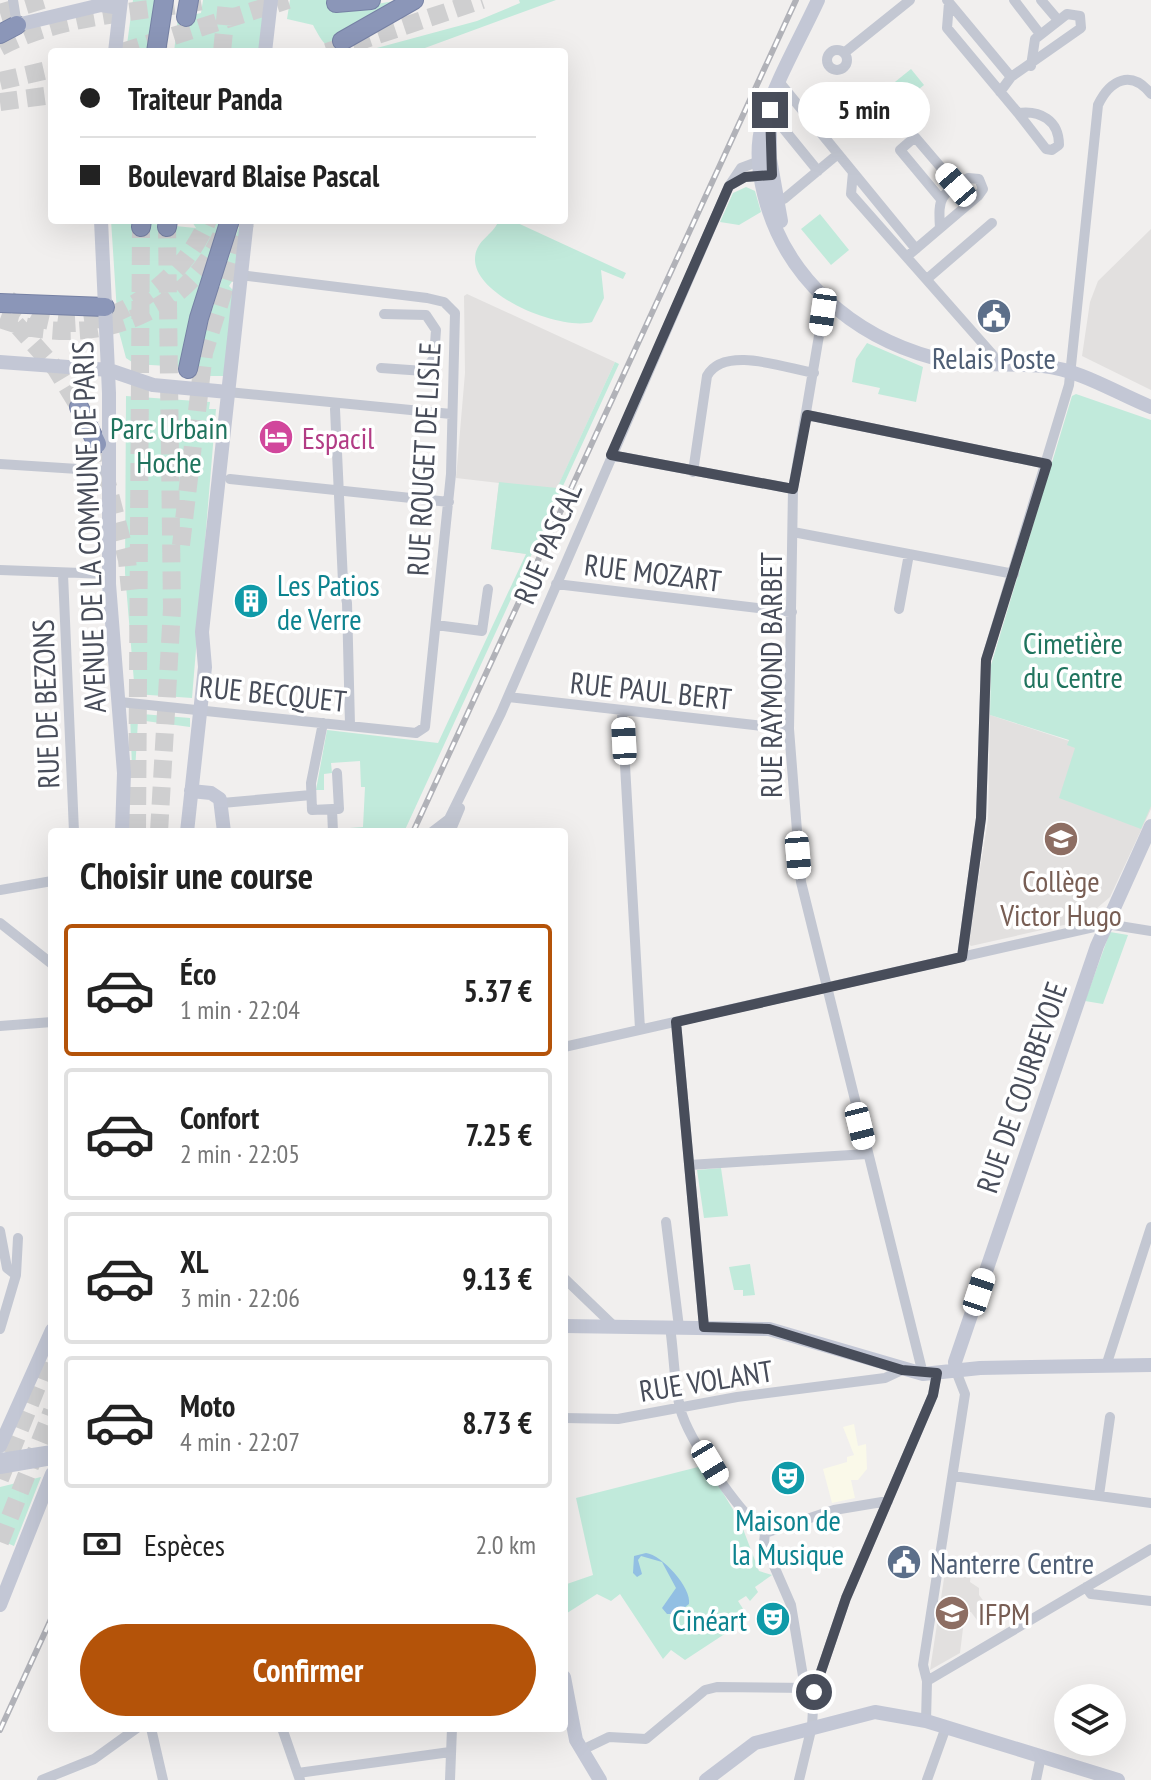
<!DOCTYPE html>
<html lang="fr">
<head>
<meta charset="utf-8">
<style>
  :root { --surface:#fff; --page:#f6f6f6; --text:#222; --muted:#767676; --line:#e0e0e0; --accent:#b45309 }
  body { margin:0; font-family:"PT Sans Narrow",sans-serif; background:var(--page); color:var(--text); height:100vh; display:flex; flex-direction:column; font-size:30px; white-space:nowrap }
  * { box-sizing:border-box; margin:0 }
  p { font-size:26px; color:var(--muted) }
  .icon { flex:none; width:44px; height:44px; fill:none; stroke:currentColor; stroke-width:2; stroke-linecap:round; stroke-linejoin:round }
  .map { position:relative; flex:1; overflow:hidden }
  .drawer { position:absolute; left:48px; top:828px; width:520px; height:904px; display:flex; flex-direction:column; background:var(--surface); border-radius:8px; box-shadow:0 8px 32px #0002 }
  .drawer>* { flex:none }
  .guide { position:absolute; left:48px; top:48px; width:520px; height:176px; border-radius:8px; box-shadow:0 8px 32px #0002; display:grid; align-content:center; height:176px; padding:0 32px; background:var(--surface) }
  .controls { position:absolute; left:1054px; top:1684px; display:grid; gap:16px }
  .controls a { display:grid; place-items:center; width:72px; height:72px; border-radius:50%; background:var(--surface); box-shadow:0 8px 32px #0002; font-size:40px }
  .end { position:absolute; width:36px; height:36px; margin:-18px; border:10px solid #484d5a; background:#fff; box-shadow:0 0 0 4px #fff }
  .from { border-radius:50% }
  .bubble { position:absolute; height:56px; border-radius:28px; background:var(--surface); box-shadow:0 8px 32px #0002; font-size:26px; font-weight:700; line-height:56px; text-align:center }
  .car { position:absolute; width:24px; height:48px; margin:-24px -12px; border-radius:10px; box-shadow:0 0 6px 2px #0007; background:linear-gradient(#fff 24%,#345 0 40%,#fff 0 76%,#345 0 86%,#fff 0) }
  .guide b { display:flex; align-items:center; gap:28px; height:76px; font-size:30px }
  .guide b+b { border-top:2px solid var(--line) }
  .guide i { width:20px; height:20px; background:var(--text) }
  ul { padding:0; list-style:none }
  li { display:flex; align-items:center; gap:24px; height:132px; margin:0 16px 12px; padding:0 16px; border:4px solid var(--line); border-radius:8px }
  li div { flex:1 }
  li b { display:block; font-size:30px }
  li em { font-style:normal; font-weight:700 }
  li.selected { border-color:var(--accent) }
  li>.icon { width:72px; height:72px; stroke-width:1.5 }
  h2 { padding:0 32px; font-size:36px; line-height:96px }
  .pay { display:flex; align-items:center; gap:20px; height:88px; padding:0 32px; font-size:30px }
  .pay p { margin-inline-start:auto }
  .action { display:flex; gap:16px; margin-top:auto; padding:16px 32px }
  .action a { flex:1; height:92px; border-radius:48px; background:var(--accent); color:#fff; font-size:32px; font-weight:700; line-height:92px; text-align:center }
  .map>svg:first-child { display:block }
</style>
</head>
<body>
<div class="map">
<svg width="1151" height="1780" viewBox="0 0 1151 1780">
  <rect width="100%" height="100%" fill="#f1efee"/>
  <path fill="#faf9e9" d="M 854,1424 L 858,1446 L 866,1444 L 867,1469 L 858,1480 L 851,1480 L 855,1498 L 832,1503 L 823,1469 L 847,1462 L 847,1457 L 854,1455 L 843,1427 Z"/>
  <path fill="#e2e0df" d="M 1151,229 L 1151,390 L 1082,356 L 1090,302 L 1098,281 Z
    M 467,294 L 615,362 L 527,554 L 491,549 L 499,483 L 456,478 L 465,373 L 464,296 Z
    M 990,715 L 1069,741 L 1068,745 L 1077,743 L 1151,767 L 1151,809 L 1110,897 L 1082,921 L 971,946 L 968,943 L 988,819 Z
    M 947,1559 L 972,1563 L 970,1582 L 979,1588 L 979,1595 L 991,1611 L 977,1620 L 971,1612 L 965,1612 L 960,1653 L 930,1670 Z"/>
  <path fill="#c1eadb" d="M 133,0 L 156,0 L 149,52 L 126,52 Z
    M 203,0 L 267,0 L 261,52 L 174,52 L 178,18 L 201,13 Z
    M 290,0 L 336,0 L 358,7 L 401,0 L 340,40 L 350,52 C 328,52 323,44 313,25 L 287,19 Z
    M 519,0 L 556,0 L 414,52 L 362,52 L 477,21 L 520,3 Z
    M 911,69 L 924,85 L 898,106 L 885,90 Z
    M 746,187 L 755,191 L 761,212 L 739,225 L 720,222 L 733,193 Z
    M 820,214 L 849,250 L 831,265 L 801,229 Z
    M 111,220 L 196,228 L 191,220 L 227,220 L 201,344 L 241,220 L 237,274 L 229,286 L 235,292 L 225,376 L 182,376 L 183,367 L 135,364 L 126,358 L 118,328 Z
    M 495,220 L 511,220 L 626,273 L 623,279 L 601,270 L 604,298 L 592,322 C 561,331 473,296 475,258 C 476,240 492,236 498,222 Z
    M 867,343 L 923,367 L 916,402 L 878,394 L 880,388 L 852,382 L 856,359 Z
    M 615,362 L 619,364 L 404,832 L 337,832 L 336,829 L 363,827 L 365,787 L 361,787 L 360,761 L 331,763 L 332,773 L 324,774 L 324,790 L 316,790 L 327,730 L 438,743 L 526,554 L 491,549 L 499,482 L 557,488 Z
    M 1076,394 L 1151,420 L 1151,806 L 1141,829 L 1059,798 L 1075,748 L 1067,745 L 1069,740 L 990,715 L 991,665 L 1072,396 Z
    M 126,396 L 210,402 L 209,409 L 216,409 L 192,698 L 135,694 L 125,573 Z
    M 130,713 L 190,718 L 190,727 L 138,720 L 135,772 L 132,768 Z
    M 1110,932 L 1128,935 L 1103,1004 L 1085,1001 Z
    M 721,1168 L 728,1216 L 704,1218 L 697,1170 Z
    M 750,1264 L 755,1295 L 743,1296 L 743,1290 L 734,1290 L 729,1267 Z
    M 706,1465 L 740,1521 L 759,1571 L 772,1575 L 755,1587 L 758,1592 L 750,1601 L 746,1596 L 738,1601 L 749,1618 L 685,1660 L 671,1650 L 663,1659 L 620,1594 L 611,1601 L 597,1594 L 564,1615 L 564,1585 L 593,1575 L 576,1498 Z
    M 41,1477 L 14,1546 L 0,1540 L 0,1487 Z"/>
  <path fill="#92bfe3" d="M 646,1553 C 662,1555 692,1588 689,1604 L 676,1614 L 667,1614 L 662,1608 L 676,1588 L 662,1562 L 641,1556 L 638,1560 L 642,1574 L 637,1577 L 633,1573 L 634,1556 Z"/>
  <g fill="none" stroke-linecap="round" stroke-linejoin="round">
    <path stroke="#cfcfd0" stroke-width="18" stroke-dasharray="18 9" stroke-linecap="butt" d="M 0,13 L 43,0
      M 0,47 C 62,14 140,13 208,0
      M 122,52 L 288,0
      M 222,52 L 227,0
      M 327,52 L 482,0
      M 0,81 L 52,69
      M 0,102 L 52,95
      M 9,300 C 17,305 26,313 36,317 C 104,343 184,281 208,220
      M 0,319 C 83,350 183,320 221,236
      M 16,324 L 56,369 L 79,407
      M 97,444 L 127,560 L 130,590
      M 181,545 L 204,353 L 245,223
      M 137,832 L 141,227
      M 159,832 L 172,609 L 167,227
      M 0,1479 L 52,1349
      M 0,1542 L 52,1411"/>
    <g stroke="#7681a4" stroke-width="20">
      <path id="highway" d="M 336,3 L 371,0
        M 186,17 L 189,0
        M 0,34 L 17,25
        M 342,41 L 414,0
        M 156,52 L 164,0
        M 141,227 L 142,220
        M 167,227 L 168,220
        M 0,303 L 105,307
        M 188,369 L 199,318 L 230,220
        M 79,407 L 97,444"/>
    </g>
    <path stroke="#c3c7d2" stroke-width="10" d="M 13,0 L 17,25
      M 947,0 L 1011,77
      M 1014,0 L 1040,34
      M 1041,0 L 1058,20
      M 949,3 L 947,28 L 1018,113 C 1040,110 1059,120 1059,145 L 1052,150 L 1046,149 L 1018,113
      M827 60a10 10 0 1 1 20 0a10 10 0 1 1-20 0Z
      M 844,53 L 910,0
      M 780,83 L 916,249
      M 1000,92 L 1011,77 L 1081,28 L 1080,16 L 1067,14 L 1035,39 L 1031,66
      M 783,128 L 818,171
      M 853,172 L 851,194 L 993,355 L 995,365
      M 731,185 L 745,177 L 764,176
      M 940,198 L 900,150 L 915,137 L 956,185
      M 772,202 L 784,199 L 838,154
      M 911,253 L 978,196 L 983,189 L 979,179 L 968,178 C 940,195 938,197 940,228
      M 927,279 L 992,223
      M 830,301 L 823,312 L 793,489 L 789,729 L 801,882 L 923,1374
      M 381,368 L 424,371 L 434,358 L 436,330 L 426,315 L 384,314
      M 228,392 L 451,414
      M 335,409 L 343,582 L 347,603 L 350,725
      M 807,415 L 1047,464
      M 611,455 L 793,489
      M 0,464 L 109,471
      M 693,472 L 707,376 C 724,345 785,368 814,373
      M 230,479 L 449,502
      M 793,532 L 1014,574
      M 0,570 L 109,574
      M 63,574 L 74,832
      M 556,584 L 792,612
      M 899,609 L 909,554
      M 436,625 L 482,631 L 488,589
      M 508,697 L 789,729
      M 120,702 L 416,733 L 425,727 L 451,474 L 455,313 L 444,302 L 427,298 L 240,275
      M 622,712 L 640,1029
      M 323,723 L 311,783 L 312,810 L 332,809 L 333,832
      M 222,803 L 311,795
      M 332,809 L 339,809 L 337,773
      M 432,832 L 449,819 L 501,713 L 729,186 L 741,168 L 765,159
      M 450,832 L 460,808
      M 0,890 L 52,881
      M 0,923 L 52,964
      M 962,957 L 981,818 L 986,660 L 1069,385 L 1098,105 C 1110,80 1131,69 1151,94
      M 676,1022 L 704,1327
      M 0,1026 L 52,1022
      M 564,1047 L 1107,924 L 1151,931
      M 689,1165 L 867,1154
      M 666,1222 L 679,1327
      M 0,1231 L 7,1268 L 16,1275
      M 564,1278 L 615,1327
      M 670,1327 C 674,1354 674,1382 680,1408 C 689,1442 739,1511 765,1533 L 764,1543 L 791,1605 L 805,1688
      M 0,1329 L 16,1275 L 18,1238
      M 1106,1366 L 1151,1227
      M 564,1418 L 618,1419 L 737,1397 L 885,1378 L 902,1370
      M 953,1476 L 1151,1503
      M 1099,1495 L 1110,1417
      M 765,1533 L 834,1510 L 888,1501
      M 1086,1587 L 1091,1594 L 1151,1601
      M 927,1681 L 1151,1549
      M 926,1721 L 927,1681 L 923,1665 L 965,1394 L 956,1371
      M 151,1728 L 163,1780
      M 282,1728 L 300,1780
      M 582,1750 L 609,1737 L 646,1739 L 705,1690 L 717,1687 L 810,1688
      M 298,1773 L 450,1752
      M 42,1780 L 94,1759 L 137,1728
      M 450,1780 L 452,1728
      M 799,1780 L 812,1726 L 814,1692 L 846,1598 L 933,1395 L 937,1373
      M 927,1780 L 946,1727
      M 1036,1780 L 1041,1756"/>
    <path stroke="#c3c7d5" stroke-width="14" d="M 818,0 C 801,37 774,84 763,122 C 756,145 758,170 764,194 C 784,277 852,336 934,358 C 970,367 1007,363 1043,366 C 1081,370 1116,393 1151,407
      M 17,25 L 101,5 L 120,8
      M 115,52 L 121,0
      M 265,52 L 271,0
      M 770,115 L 770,159 L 781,221
      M 101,220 L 109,393 L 109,584 L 124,773 L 122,832
      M 0,362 L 109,370 L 153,385 L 228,392
      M 191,791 L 211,793 L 220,799 L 224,832
      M 187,832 L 205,667 L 202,632 L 247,220
      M 564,1326 L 769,1329 L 923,1374 L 980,1368 L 1151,1365
      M 956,1371 L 955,1362 L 1097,946 L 1151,826
      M 0,1446 L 52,1330
      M 0,1460 L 52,1452
      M 0,1467 L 52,1458
      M 0,1605 L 52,1474
      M 564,1677 L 576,1740 L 600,1780
      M 706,1780 L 755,1743 L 875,1712 L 926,1721 L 1118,1780"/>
    <use href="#highway" stroke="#8b96b8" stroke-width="18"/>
    <g stroke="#b1b2b8" stroke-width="6">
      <path id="rail" d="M 413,832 L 796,0
        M 0,1730 L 52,1617"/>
    </g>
    <use href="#rail" stroke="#fff" stroke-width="3" stroke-dasharray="9" stroke-linecap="butt"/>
  </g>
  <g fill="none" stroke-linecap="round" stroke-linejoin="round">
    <path stroke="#484d5a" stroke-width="10" d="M 770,110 L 772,175 L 745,177 L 729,186 L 611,455 L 793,489 L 807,415 L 1047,464 L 986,660 L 981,818 L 962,957 L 676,1022 L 704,1327 L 769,1329 L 902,1370 L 937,1373 L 933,1395 L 846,1598 L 814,1692"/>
  </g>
  <defs>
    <g id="civic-disc" transform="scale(1.8)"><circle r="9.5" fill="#5c6f8a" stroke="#fff"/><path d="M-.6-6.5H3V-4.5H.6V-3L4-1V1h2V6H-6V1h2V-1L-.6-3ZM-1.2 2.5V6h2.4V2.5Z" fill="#fff"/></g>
    <g id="hotel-disc" transform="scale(1.8)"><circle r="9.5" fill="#d1479c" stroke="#fff"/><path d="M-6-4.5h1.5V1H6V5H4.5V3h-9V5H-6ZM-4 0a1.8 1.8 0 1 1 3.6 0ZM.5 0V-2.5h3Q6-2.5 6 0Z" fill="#fff"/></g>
    <g id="building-disc" transform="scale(1.8)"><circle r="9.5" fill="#0f9aa8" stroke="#fff"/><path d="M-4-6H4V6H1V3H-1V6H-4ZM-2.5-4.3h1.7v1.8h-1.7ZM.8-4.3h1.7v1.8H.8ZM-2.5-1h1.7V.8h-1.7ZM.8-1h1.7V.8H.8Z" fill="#fff"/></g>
    <g id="school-disc" transform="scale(1.8)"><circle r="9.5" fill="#8d6e63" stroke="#fff"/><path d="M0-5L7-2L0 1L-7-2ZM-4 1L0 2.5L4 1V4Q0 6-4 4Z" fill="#fff"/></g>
    <g id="theatre-disc" transform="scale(1.8)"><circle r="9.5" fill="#0f9aa8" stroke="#fff"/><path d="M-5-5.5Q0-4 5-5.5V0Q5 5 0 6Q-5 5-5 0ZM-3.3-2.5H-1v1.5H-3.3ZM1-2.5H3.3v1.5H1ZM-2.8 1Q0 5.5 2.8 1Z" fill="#fff"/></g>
    <g id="university-disc" transform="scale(1.8)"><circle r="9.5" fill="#8d6e63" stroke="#fff"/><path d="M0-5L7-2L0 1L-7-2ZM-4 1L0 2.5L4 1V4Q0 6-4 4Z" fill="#fff"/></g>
  </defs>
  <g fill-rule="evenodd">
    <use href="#civic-disc" x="994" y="316"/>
    <use href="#hotel-disc" x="276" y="437"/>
    <use href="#building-disc" x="251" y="601"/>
    <use href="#school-disc" x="1061" y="839"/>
    <use href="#theatre-disc" x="788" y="1478"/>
    <use href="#civic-disc" x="904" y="1562"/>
    <use href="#university-disc" x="952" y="1613"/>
    <use href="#theatre-disc" x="773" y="1619"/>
  </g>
  <g text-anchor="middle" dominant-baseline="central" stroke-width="7" stroke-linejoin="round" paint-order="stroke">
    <g font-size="30" fill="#4e5e75" stroke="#fff">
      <text x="994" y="357">Relais Poste</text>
      <text x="930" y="1562" text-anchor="start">Nanterre Centre</text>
    </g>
    <g font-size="30" fill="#20745e" stroke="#fff">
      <text x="169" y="427">Parc Urbain<tspan x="169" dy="34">Hoche</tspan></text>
      <text x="1073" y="642">Cimetière<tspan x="1073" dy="34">du Centre</tspan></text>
    </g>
    <g font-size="30" fill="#b23c85" stroke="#fff" text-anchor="start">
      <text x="302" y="437">Espacil</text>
    </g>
    <g font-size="30" fill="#484d5a" stroke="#fff">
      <text transform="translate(423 459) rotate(-87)">RUE ROUGET DE LISLE</text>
      <text transform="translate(88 527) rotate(-92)">AVENUE DE LA COMMUNE DE PARIS</text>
      <text transform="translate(547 543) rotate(-67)">RUE PASCAL</text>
      <text transform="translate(653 572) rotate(7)">RUE MOZART</text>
      <text transform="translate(770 675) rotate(-90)">RUE RAYMOND BARBET</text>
      <text transform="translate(651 690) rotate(6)">RUE PAUL BERT</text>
      <text transform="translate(273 693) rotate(6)">RUE BECQUET</text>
      <text transform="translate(45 704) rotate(-92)">RUE DE BEZONS</text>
      <text transform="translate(1021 1087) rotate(-71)">RUE DE COURBEVOIE</text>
      <text transform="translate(706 1380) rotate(-9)">RUE VOLANT</text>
    </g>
    <g font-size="30" fill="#0d838f" stroke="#fff" text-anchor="start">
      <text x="277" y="584">Les Patios<tspan x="277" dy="34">de Verre</tspan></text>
      <text x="788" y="1519" text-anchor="middle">Maison de<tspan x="788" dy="34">la Musique</tspan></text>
      <text x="747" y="1619" text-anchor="end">Cinéart</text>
    </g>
    <g font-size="30" fill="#785e54" stroke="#fff">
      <text x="1061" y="880">Collège<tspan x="1061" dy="34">Victor Hugo</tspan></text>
      <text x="978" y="1613" text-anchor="start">IFPM</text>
    </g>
  </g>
</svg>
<div class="controls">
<a><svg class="icon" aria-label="layers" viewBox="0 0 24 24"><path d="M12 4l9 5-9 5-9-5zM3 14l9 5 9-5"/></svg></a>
</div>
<i class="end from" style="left:814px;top:1692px"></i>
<i class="end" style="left:770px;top:110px"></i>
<div class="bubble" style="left:798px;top:82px;width:132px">5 min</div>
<i class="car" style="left:956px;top:185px;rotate:319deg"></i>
<i class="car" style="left:823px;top:312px;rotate:188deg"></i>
<i class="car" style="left:624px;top:741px;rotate:357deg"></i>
<i class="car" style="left:798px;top:855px;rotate:175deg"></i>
<i class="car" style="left:860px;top:1126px;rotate:166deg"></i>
<i class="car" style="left:979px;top:1292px;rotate:18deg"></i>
<i class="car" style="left:710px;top:1463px;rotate:149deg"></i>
<div class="guide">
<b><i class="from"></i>Traiteur Panda</b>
<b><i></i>Boulevard Blaise Pascal</b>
</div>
<section class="drawer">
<h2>Choisir une course</h2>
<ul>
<li class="selected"><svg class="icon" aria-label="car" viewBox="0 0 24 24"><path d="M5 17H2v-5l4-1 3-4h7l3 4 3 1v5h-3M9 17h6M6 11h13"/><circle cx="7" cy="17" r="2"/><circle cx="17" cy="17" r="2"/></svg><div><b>Éco</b><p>1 min · 22:04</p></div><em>5.37 €</em></li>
<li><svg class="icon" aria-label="car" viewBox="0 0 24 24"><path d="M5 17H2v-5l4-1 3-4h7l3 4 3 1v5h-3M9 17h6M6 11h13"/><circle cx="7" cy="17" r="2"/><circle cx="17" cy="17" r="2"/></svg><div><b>Confort</b><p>2 min · 22:05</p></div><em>7.25 €</em></li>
<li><svg class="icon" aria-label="car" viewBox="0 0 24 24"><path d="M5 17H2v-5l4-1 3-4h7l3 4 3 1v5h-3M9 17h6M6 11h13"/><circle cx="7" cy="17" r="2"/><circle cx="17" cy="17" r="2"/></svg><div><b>XL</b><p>3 min · 22:06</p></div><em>9.13 €</em></li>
<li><svg class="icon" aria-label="car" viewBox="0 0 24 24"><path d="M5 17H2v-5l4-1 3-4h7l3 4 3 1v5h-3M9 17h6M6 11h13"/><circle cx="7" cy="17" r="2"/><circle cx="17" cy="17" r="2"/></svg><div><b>Moto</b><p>4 min · 22:07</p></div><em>8.73 €</em></li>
</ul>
<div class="pay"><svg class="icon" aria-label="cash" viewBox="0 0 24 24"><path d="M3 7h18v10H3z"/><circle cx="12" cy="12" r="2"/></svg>Espèces<p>2.0 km</p></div>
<div class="action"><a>Confirmer</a></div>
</section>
</div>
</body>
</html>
